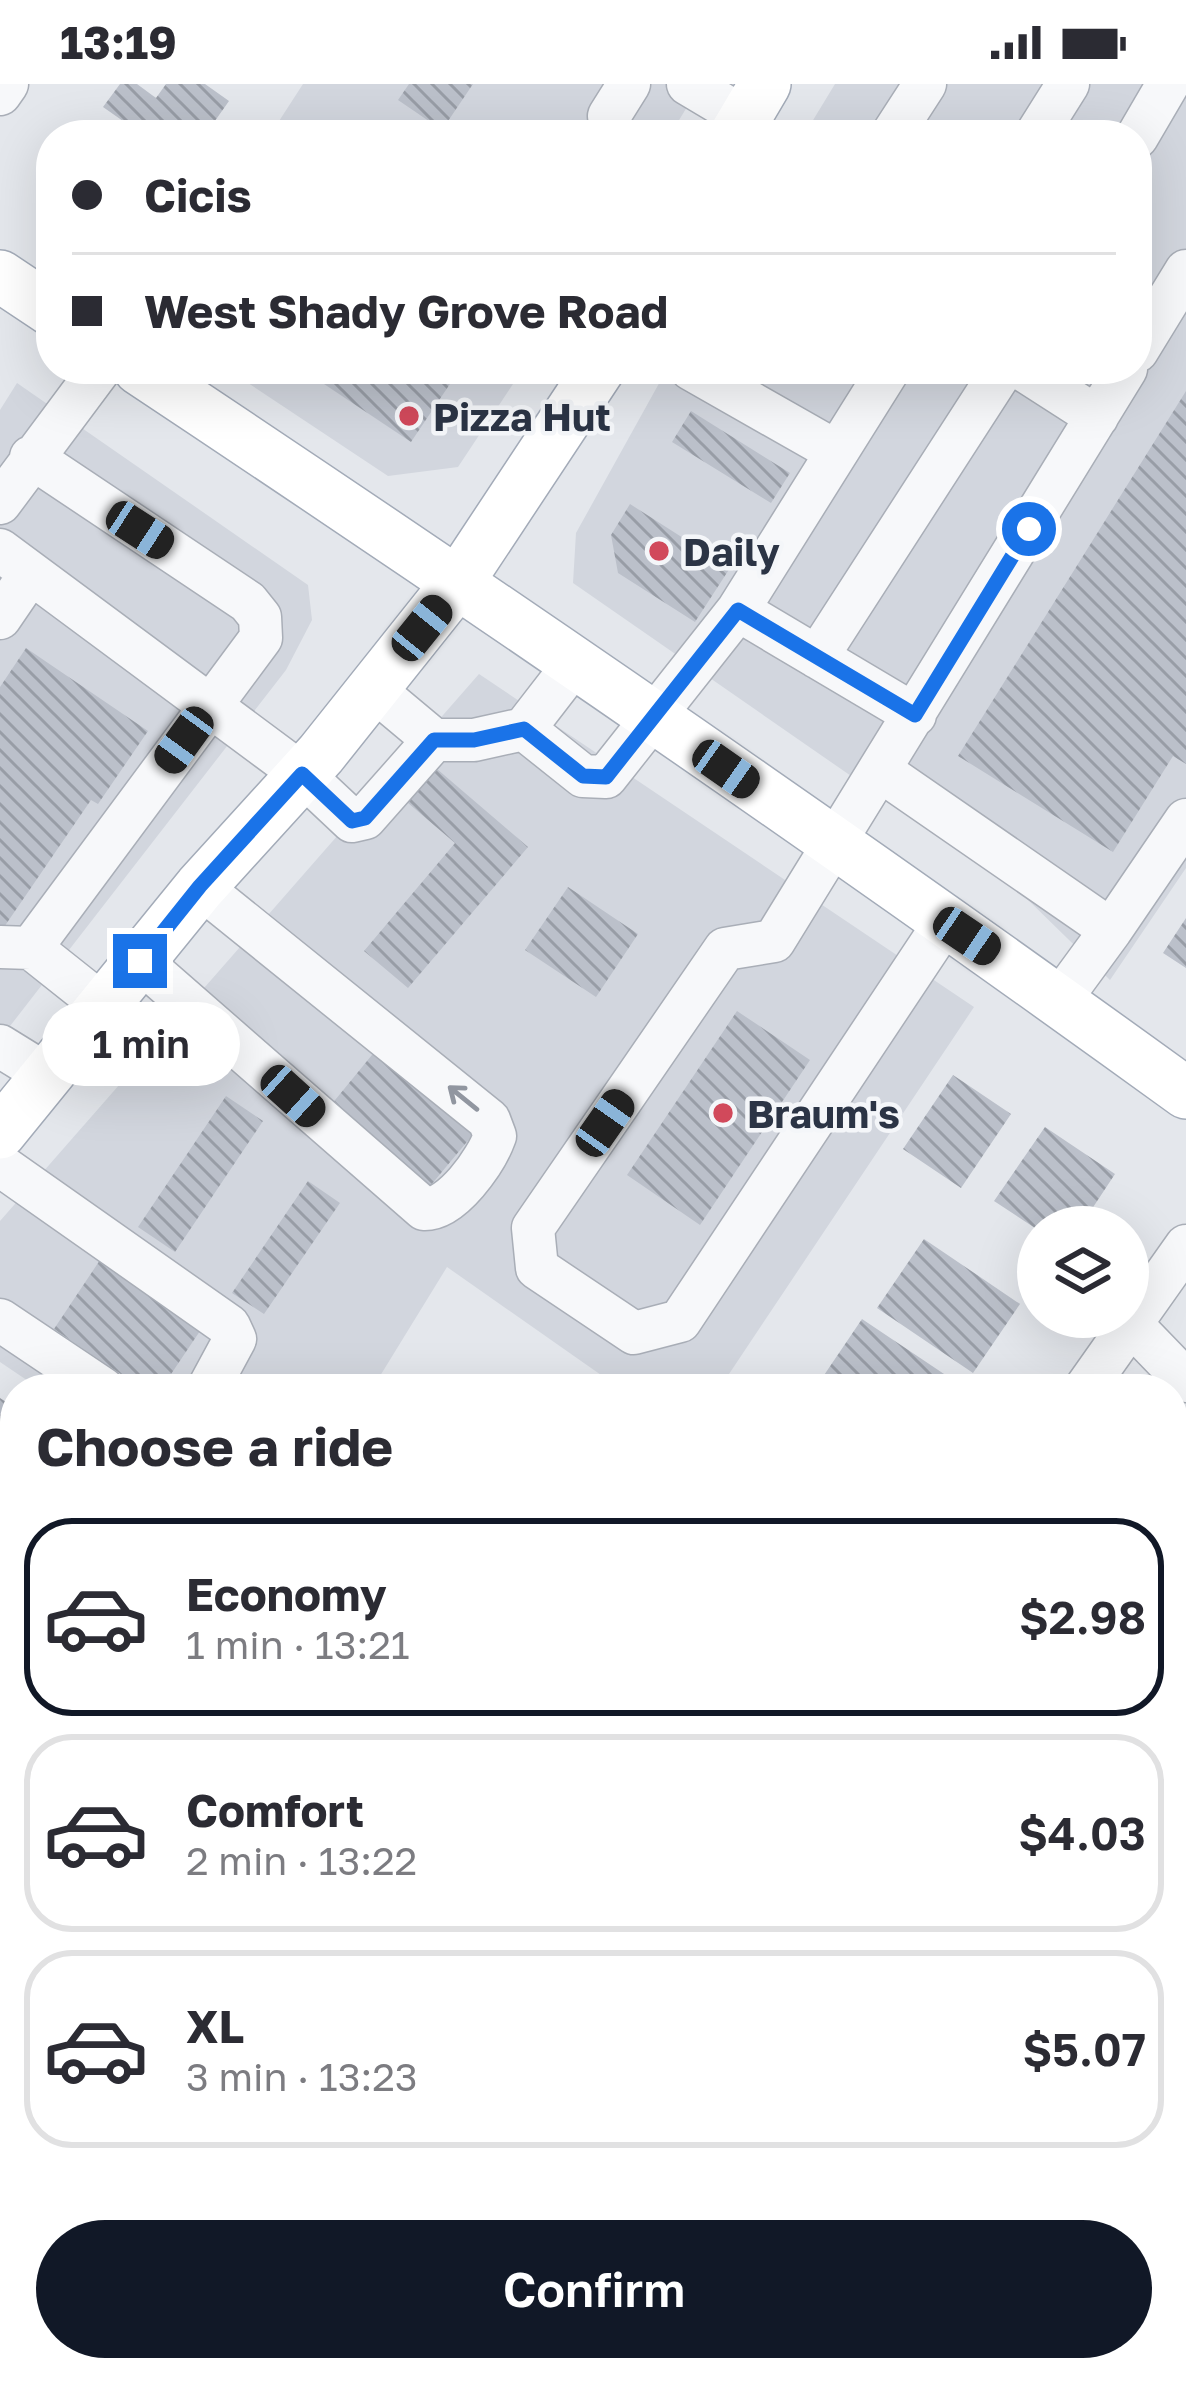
<!DOCTYPE html>
<html lang="en">
<head>
<meta charset="utf-8">
<style>
  :root { --surface:#fff; --page:#f7f7f7; --text:#2b2b33; --muted:#7c7c81; --line:#e1e1e2; --accent:#111827 }
  body { margin:0; font-family:"Golos Text",sans-serif; background:var(--page); color:var(--text); height:100vh; display:flex; flex-direction:column; font-size:45px; white-space:nowrap }
  * { box-sizing:border-box; margin:0 }
  p { font-size:39px; color:var(--muted) }
  .icon { flex:none; width:66px; height:66px; fill:none; stroke:currentColor; stroke-width:2; stroke-linecap:round; stroke-linejoin:round }
  .map { position:relative; flex:1; overflow:hidden }
  .panel { position:absolute; left:0px; top:1290px; width:1188px; height:1008px; display:flex; flex-direction:column; background:var(--surface); border-radius:48px 48px 0 0; box-shadow:0 12px 48px #0002 }
  .panel>* { flex:none }
  .guide { position:absolute; left:36px; top:36px; width:1116px; height:264px; border-radius:48px; box-shadow:0 12px 48px #0002; display:grid; align-content:center; height:264px; padding:0 36px; background:var(--surface) }
  .tools { position:absolute; left:1017px; top:1122px; display:grid; gap:24px }
  .tools a { display:grid; place-items:center; width:132px; height:132px; border-radius:50%; background:var(--surface); box-shadow:0 12px 48px #0002; font-size:60px }
  .end { position:absolute; width:54px; height:54px; margin:-27px; border:15px solid #1a73e8; background:#fff; box-shadow:0 0 0 6px #fff }
  .from { border-radius:50% }
  .bubble { position:absolute; height:84px; border-radius:42px; background:var(--surface); box-shadow:0 12px 48px #0002; font-size:39px; font-weight:600; line-height:84px; text-align:center }
  .car { position:absolute; width:36px; height:72px; margin:-36px -18px; border-radius:15px; box-shadow:0 0 9px 3px #0007; background:linear-gradient(#222 24%,#8ab4d8 0 40%,#222 0 76%,#8ab4d8 0 86%,#222 0) }
  .guide b { display:flex; align-items:center; gap:42px; height:114px; font-size:45px }
  .guide b+b { border-top:3px solid var(--line) }
  .guide i { width:30px; height:30px; background:var(--text) }
  ul { padding:0; list-style:none }
  li { display:flex; align-items:center; gap:36px; height:198px; margin:0 24px 18px; padding:0 12px; border:6px solid var(--line); border-radius:48px }
  li div { flex:1 }
  li b { display:block; font-size:45px }
  li em { font-style:normal; font-weight:600 }
  li.active { border-color:var(--accent) }
  li>.icon { width:108px; height:108px; stroke-width:1.5 }
  h2 { padding:0 36px; font-size:54px; line-height:144px }
  .action { display:flex; gap:24px; margin-top:auto; padding:24px 36px }
  .action a { flex:1; height:138px; border-radius:72px; background:var(--accent); color:#fff; font-size:48px; font-weight:600; line-height:138px; text-align:center }
  .status { display:flex; justify-content:space-between; align-items:center; height:84px; padding:0 60px; background:var(--surface); direction:ltr }
  .status svg { height:33px; fill:currentColor }
  .map>svg:first-child { display:block }
</style>
</head>
<body>
<div class="status"><b>13:19</b><svg viewBox="0 0 49 12"><path d="M0 12V9h3v3zM5 12V6h3v6zM10 12V3h3v9zM15 12V0h3v12zM26 1h20v11H26zM47 4h2v5h-2z"/></svg></div>
<div class="map">
<svg width="1186" height="2298" viewBox="0 0 1186 2298">
  <defs>
    <pattern id="building-back-hatch" width="6" height="6" patternUnits="userSpaceOnUse" patternTransform="scale(3)"><rect width="6" height="6" fill="#bbc0ca"/><path d="M-1 5l2 2M0 0l6 6M5-1l2 2" fill="none" stroke="#989da6"/></pattern>
  </defs>
  <rect width="100%" height="100%" fill="#e4e7ec"/>
  <path fill="#d2d6de" d="M 303,0 L 701,0 L 670,51 L 270,51 Z
    M 835,0 L 1186,0 L 1186,784 L 1110,896 L 1024,812 L 573,499 L 576,449 L 667,285 L 1137,285 L 1137,51 L 804,51 Z
    M 227,285 L 523,285 L 458,383 L 388,392 Z
    M 17,299 L 308,501 L 312,536 L 286,586 L 0,955 L 0,326 Z
    M 479,590 L 974,923 L 719,1305 L 621,1305 L 447,1183 L 372,1305 L 40,1305 L 0,1278 L 0,1137 Z"/>
  <path fill="url(#building-back-hatch)" d="M 120,0 L 137,0 L 156,14 L 166,0 L 205,0 L 229,17 L 205,51 L 143,51 L 103,23 Z
    M 409,0 L 473,0 L 442,46 L 398,16 Z
    M 294,285 L 460,285 L 411,358 L 312,292 L 309,295 Z
    M 1186,307 L 1186,680 L 1173,672 L 1113,768 L 958,672 Z
    M 691,327 L 790,389 L 771,419 L 672,358 Z
    M 630,420 L 730,484 L 695,538 L 618,489 L 611,451 Z
    M 26,564 L 148,647 L 98,720 L 91,716 L 0,849 L 0,603 Z
    M 423,673 L 528,763 L 408,904 L 364,867 L 455,759 L 394,707 Z
    M 568,803 L 638,850 L 596,913 L 525,866 Z
    M 1186,834 L 1186,884 L 1163,869 Z
    M 737,927 L 810,976 L 700,1141 L 627,1091 Z
    M 376,966 L 476,1047 L 421,1113 L 322,1032 Z
    M 953,991 L 1011,1030 L 961,1104 L 903,1065 Z
    M 226,1012 L 263,1037 L 175,1168 L 138,1143 Z
    M 1045,1043 L 1115,1090 L 1080,1143 L 1038,1143 L 1038,1146 L 994,1117 Z
    M 308,1097 L 340,1119 L 264,1230 L 232,1209 Z
    M 924,1155 L 1020,1220 L 973,1289 L 877,1224 Z
    M 100,1176 L 202,1244 L 161,1305 L 143,1305 L 54,1245 Z
    M 862,1235 L 956,1298 L 951,1305 L 816,1303 Z
    M 0,1314 L 15,1324 L 15,1392 L 0,1382 Z
    M 1173,1328 L 1186,1336 L 1186,1440 L 1173,1431 Z
    M 1173,1453 L 1186,1461 L 1186,1525 L 1173,1544 Z
    M 0,1892 L 10,1900 L 15,1892 L 15,2038 L 0,2028 Z
    M 1173,2158 L 1186,2167 L 1186,2239 L 1173,2230 Z
    M 254,2283 L 297,2283 L 320,2298 L 244,2298 Z
    M 331,2283 L 352,2283 L 374,2298 L 321,2298 Z
    M 790,2283 L 876,2283 L 884,2289 L 878,2298 L 812,2298 Z"/>
  <g fill="none" stroke-linecap="round" stroke-linejoin="round">
    <g stroke="#a9aeb7" stroke-width="45">
      <path id="minor" d="M 688,0 L 745,34
        M 0,10 L 7,0
        M 609,32 L 629,0
        M 892,51 L 925,0
        M 1036,51 L 1068,0
        M 1137,53 L 1168,0
        M 1137,267 L 1186,187
        M 691,285 L 837,368
        M 1022,285 L 1097,333
        M 0,419 L 100,285
        M 0,466 L 302,690 L 352,737 L 365,734 L 434,656 L 474,656 L 524,645 L 575,579
        M 738,526 L 915,631
        M 0,534 L 30,490
        M 817,573 L 1003,285
        M 373,605 L 434,656
        M 524,645 L 583,692 L 606,693 L 738,526 L 889,285
        M 881,687 L 1111,846 L 1186,736
        M 946,837 L 680,1237 L 634,1249 L 537,1184 L 533,1144 L 725,865 L 774,857 L 1126,285
        M 0,863 L 31,864 L 104,922
        M 31,864 L 261,554 L 260,533 L 248,518 L 31,373
        M 140,877 L 424,1125 C 452,1126 486,1077 495,1052 L 489,1036 L 200,803
        M 1059,917 L 1111,846
        M 0,962 L 47,991
        M 0,1081 L 229,1242 L 235,1255 L 208,1305
        M 0,1236 L 103,1305
        M 1131,1240 L 1186,1297
        M 1085,1305 L 1186,1162
        M 1173,1442 L 1186,1451
        M 0,1548 L 15,1526
        M 23,2283 L 46,2298
        M 1050,2283 L 1072,2298"/>
    </g>
    <g stroke="#a3abb8" stroke-width="54">
      <path id="major" d="M 735,51 L 765,0
        M 0,192 L 51,226
        M 139,285 C 493,520 842,760 1186,1009
        M 0,1049 L 200,803 L 321,670 L 458,498 L 599,285"/>
    </g>
    <use href="#minor" stroke="#f7f8fa" stroke-width="42"/>
    <use href="#major" stroke="#fff" stroke-width="51"/>
  </g>
  <defs><path id="oneway-shaft" d="M-6 0H5M1.5-3L5.5 0L1.5 3" fill="none" stroke-width="1.6" stroke-linecap="round" stroke-linejoin="round" transform="scale(3)"/></defs>
  <use stroke="#9196a0" href="#oneway-shaft" transform="translate(463 1014) rotate(-141)"/>
  <g fill="none" stroke-linecap="round" stroke-linejoin="round">
    <path stroke="#1a73e8" stroke-width="15" d="M 140,877 L 200,802 L 302,690 L 352,737 L 365,734 L 434,656 L 474,656 L 524,645 L 583,692 L 606,693 L 738,526 L 915,631 L 1029,445"/>
  </g>
  <g fill="#d1495b" stroke="#f4f6f9" stroke-width="4.5">
    <circle cx="409" cy="332" r="12"/>
    <circle cx="659" cy="467" r="12"/>
    <circle cx="723" cy="1029" r="12"/>
  </g>
  <g text-anchor="middle" dominant-baseline="central" stroke-width="9" stroke-linejoin="round" paint-order="stroke">
    <g font-size="39" font-weight="bold" fill="#2b3445" stroke="#f4f6f9" text-anchor="start">
      <text x="433" y="332">Pizza Hut</text>
      <text x="683" y="467">Daily</text>
      <text x="747" y="1029">Braum's</text>
    </g>
  </g>
</svg>
<div class="tools">
<a><svg class="icon" aria-label="layers" viewBox="0 0 24 24"><path d="M12 4l9 5-9 5-9-5zM3 14l9 5 9-5"/></svg></a>
</div>
<i class="end from" style="left:1029px;top:445px"></i>
<i class="end" style="left:140px;top:877px"></i>
<div class="bubble" style="left:42px;top:918px;width:198px">1 min</div>
<i class="car" style="left:140px;top:446px;rotate:123deg"></i>
<i class="car" style="left:422px;top:544px;rotate:39deg"></i>
<i class="car" style="left:184px;top:656px;rotate:216deg"></i>
<i class="car" style="left:726px;top:685px;rotate:125deg"></i>
<i class="car" style="left:967px;top:852px;rotate:124deg"></i>
<i class="car" style="left:293px;top:1012px;rotate:132deg"></i>
<i class="car" style="left:605px;top:1039px;rotate:35deg"></i>
<div class="guide">
<b><i class="from"></i>Cicis</b>
<b><i></i>West Shady Grove Road</b>
</div>
<section class="panel">
<h2>Choose a ride</h2>
<ul>
<li class="active"><svg class="icon" aria-label="car" viewBox="0 0 24 24"><path d="M5 17H2v-5l4-1 3-4h7l3 4 3 1v5h-3M9 17h6M6 11h13"/><circle cx="7" cy="17" r="2"/><circle cx="17" cy="17" r="2"/></svg><div><b>Economy</b><p>1 min · 13:21</p></div><em>$2.98</em></li>
<li><svg class="icon" aria-label="car" viewBox="0 0 24 24"><path d="M5 17H2v-5l4-1 3-4h7l3 4 3 1v5h-3M9 17h6M6 11h13"/><circle cx="7" cy="17" r="2"/><circle cx="17" cy="17" r="2"/></svg><div><b>Comfort</b><p>2 min · 13:22</p></div><em>$4.03</em></li>
<li><svg class="icon" aria-label="car" viewBox="0 0 24 24"><path d="M5 17H2v-5l4-1 3-4h7l3 4 3 1v5h-3M9 17h6M6 11h13"/><circle cx="7" cy="17" r="2"/><circle cx="17" cy="17" r="2"/></svg><div><b>XL</b><p>3 min · 13:23</p></div><em>$5.07</em></li>
</ul>
<div class="action"><a>Confirm</a></div>
</section>
</div>
</body>
</html>
